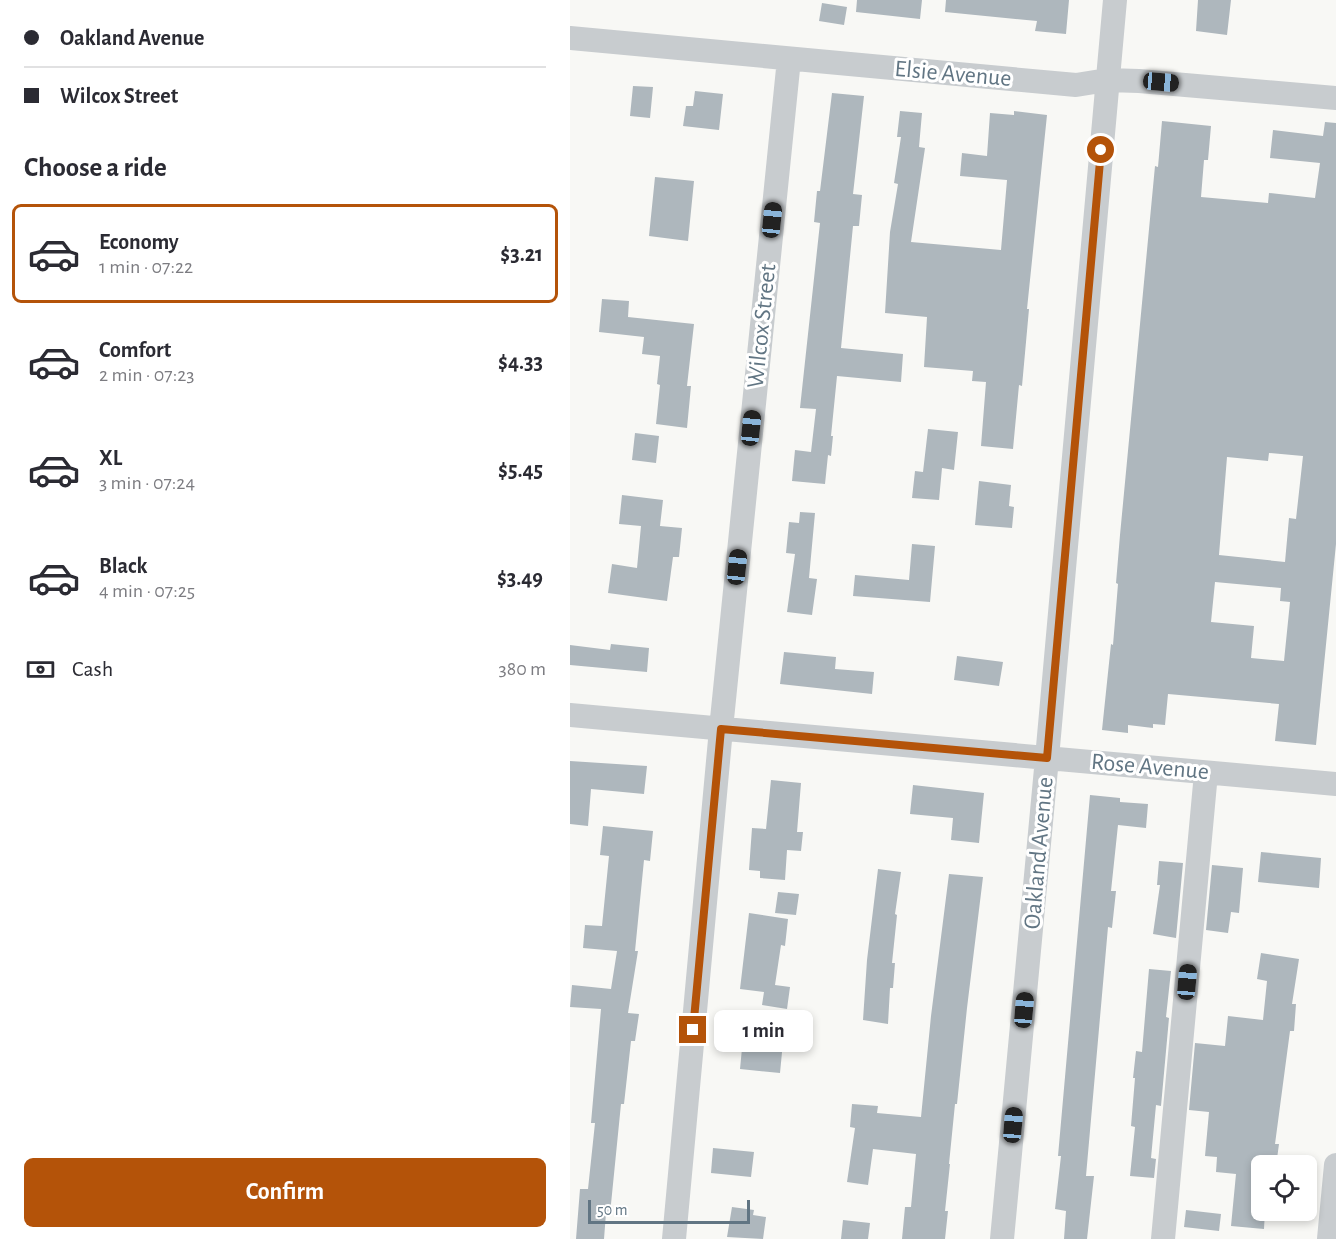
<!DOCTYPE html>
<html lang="en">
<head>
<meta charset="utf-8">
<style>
  :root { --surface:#fff; --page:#f2f2f3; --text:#2b2b33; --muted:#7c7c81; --line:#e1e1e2; --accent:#b45309 }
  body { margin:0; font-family:"Alegreya Sans",sans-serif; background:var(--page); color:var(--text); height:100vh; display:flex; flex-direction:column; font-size:22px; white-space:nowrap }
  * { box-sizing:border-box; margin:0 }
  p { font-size:20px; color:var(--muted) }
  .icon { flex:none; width:33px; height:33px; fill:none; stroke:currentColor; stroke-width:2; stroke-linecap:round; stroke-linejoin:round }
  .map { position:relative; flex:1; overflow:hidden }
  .details { display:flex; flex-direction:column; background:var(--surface); width:570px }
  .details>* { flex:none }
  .guide { display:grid; align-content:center; height:132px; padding:0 24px; background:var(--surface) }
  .fabs { position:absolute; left:681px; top:1155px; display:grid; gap:12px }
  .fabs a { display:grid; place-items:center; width:66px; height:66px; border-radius:9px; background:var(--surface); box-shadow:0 3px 9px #0003; font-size:30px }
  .scale { position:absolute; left:18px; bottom:15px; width:162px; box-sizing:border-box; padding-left:6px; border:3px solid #617583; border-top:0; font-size:16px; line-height:21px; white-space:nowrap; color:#617583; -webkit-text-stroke:4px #fff; paint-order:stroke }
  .end { position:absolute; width:27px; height:27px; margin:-14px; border:8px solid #b45309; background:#fff; box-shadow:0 0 0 3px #fff }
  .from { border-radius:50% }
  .bubble { position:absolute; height:42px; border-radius:9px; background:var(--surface); box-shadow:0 3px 9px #0003; font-size:20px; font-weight:700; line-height:42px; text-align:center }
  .car { position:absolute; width:18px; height:36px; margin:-18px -9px; border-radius:8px; box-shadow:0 0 4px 2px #0007; background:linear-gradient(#222 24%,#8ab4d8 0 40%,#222 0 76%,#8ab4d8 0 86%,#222 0) }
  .guide b { display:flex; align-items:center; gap:21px; height:57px; font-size:22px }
  .guide b+b { border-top:2px solid var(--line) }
  .guide i { width:15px; height:15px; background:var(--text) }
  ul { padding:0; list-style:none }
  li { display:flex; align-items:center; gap:18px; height:99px; margin:0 12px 9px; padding:0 12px; border:3px solid transparent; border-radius:9px }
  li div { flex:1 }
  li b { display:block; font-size:22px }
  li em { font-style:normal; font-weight:700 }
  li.current { border-color:var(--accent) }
  li>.icon { width:54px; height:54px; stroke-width:1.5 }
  h2 { padding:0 24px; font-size:27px; line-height:72px }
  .pay { display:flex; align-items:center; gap:15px; height:66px; padding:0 24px; font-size:22px }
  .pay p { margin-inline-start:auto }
  .button { display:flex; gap:12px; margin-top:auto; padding:12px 24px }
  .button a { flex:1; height:69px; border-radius:9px; background:var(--accent); color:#fff; font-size:24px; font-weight:700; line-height:69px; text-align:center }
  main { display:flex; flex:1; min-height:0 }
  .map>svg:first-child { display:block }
</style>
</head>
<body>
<main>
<section class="details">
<div class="guide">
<b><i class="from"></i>Oakland Avenue</b>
<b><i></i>Wilcox Street</b>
</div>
<h2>Choose a ride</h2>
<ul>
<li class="current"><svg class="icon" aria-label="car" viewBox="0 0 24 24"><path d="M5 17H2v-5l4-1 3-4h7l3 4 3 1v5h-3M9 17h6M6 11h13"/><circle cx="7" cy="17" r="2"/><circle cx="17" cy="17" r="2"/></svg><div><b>Economy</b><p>1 min · 07:22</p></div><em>$3.21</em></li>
<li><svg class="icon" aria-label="car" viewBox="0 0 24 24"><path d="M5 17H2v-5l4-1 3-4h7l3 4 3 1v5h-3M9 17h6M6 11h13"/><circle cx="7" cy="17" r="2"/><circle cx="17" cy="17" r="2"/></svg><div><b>Comfort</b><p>2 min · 07:23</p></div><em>$4.33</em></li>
<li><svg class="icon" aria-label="car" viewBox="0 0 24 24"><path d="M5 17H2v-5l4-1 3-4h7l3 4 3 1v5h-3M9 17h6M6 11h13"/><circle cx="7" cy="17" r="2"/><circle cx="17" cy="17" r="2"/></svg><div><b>XL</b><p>3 min · 07:24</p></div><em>$5.45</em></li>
<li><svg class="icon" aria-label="car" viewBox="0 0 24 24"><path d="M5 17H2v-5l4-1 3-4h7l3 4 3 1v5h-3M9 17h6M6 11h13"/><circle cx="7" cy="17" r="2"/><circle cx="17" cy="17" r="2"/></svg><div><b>Black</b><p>4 min · 07:25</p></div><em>$3.49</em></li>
</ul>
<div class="pay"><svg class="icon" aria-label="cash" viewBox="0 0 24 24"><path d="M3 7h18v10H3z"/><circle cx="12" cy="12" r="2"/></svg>Cash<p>380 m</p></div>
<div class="button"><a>Confirm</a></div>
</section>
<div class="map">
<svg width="766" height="1239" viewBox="0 0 766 1239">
  <rect width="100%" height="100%" fill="#f8f8f5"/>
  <path fill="#aeb7bd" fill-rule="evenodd" d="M 287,0 L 352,0 L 350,19 L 286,12 Z
    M 376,0 L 499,0 L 496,34 L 465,31 L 467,21 L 375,12 Z
    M 628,0 L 661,0 L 657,35 L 626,31 Z
    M 252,3 L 277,7 L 274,25 L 249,21 Z
    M 63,86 L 83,87 L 80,118 L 60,116 Z
    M 125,91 L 153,94 L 149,130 L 113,126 L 116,106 L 123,106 Z
    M 262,93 L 294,96 L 283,194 L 292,195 L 289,226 L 283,226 L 271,348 L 333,354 L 331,382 L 267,376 L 261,436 L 263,436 L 261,456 L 258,455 L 255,484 L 222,481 L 225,450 L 241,452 L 246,409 L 230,408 L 250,223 L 244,222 L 247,191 L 250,191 Z
    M 330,111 L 352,113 L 349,147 L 355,148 L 341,242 L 431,250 L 437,180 L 390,176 L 392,153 L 417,156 L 420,113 L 444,115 L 444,111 L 477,115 L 457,309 L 459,309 L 452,386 L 449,385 L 443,449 L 411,446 L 416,382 L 402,381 L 403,371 L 354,367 L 357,317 L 315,313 L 320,232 L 328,184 L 324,183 L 331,137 L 327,137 Z
    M 592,121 L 641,126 L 638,160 L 634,160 L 631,197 L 698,203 L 699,193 L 745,198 L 750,163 L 700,158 L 703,130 L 753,136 L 755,122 L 766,123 L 766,544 L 746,745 L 705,741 L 709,704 L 598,694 L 595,725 L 583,724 L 583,728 L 558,725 L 558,733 L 532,730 L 541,644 L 543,645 L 548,584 L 546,583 L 550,535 L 585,166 L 588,167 ZM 699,453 L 733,456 L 726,519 L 719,518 L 715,562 L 649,555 L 657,457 L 698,461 ZM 645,582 L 711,588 L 710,601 L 720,602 L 714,661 L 681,658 L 684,626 L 641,622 Z
    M 85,177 L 124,181 L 118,241 L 79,236 Z
    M 32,299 L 59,301 L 58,317 L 124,324 L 117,386 L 121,386 L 117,428 L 86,424 L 90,385 L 87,384 L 90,356 L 72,354 L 74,337 L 29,332 Z
    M 358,429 L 388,432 L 384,470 L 372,468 L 369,500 L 342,498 L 345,471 L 353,472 Z
    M 65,433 L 89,436 L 86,463 L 62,460 Z
    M 409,481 L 441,485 L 439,506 L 444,507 L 442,528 L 405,525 Z
    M 52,495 L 93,500 L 90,526 L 112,528 L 109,557 L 103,557 L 97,601 L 38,593 L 42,564 L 67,568 L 71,526 L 49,524 Z
    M 230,512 L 245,513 L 239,578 L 247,579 L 242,615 L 217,612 L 225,554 L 216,553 L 219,522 L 229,523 Z
    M 342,544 L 365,546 L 360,602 L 283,596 L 285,575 L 339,580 Z
    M 41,644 L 79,648 L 77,672 L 0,665 L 0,645 L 40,650 Z
    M 214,652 L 266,657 L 265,669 L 304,672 L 302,694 L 210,684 Z
    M 387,656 L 433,662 L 429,686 L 384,680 Z
    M 0,761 L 77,766 L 74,794 L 21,789 L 18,826 L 0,824 Z
    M 201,780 L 231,783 L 227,832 L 233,832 L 231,851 L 217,850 L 215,880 L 190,878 L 190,871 L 179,870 L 182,828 L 196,829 Z
    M 343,785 L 414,793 L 409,843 L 381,840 L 383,818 L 340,814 Z
    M 520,795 L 550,798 L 550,802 L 578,804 L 576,828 L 548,825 L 541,891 L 546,891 L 542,928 L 538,927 L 516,1176 L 524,1176 L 517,1239 L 494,1239 L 496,1211 L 485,1209 L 491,1156 L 488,1156 Z
    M 33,826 L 83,831 L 80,861 L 74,860 L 65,951 L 68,951 L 58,1013 L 69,1014 L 65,1041 L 61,1041 L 54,1104 L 51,1104 L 40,1214 L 36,1213 L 34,1239 L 6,1239 L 10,1189 L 18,1189 L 25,1123 L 21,1123 L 31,1009 L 0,1007 L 2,985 L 41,989 L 47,951 L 13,948 L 15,925 L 32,926 L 39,856 L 30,855 Z
    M 691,852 L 751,858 L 749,888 L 688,882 Z
    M 589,861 L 613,863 L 606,938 L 583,934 L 590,885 L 587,885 Z
    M 642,865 L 673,868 L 669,913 L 661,912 L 658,933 L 636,930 Z
    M 308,869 L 331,872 L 325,914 L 327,915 L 322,963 L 325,963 L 323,988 L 320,988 L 318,1024 L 293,1020 L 297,960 Z
    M 379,874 L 413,877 L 397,1008 L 387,1104 L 385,1104 L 379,1164 L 380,1164 L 375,1211 L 378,1211 L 375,1239 L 332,1239 L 335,1207 L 341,1207 L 346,1154 L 303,1149 L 298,1185 L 277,1182 L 285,1128 L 280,1127 L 282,1104 L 308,1106 L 307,1113 L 351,1117 L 361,1016 Z
    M 208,892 L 229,894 L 226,915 L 205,913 Z
    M 179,913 L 218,919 L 215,946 L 211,945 L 205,985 L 220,987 L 217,1009 L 192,1005 L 194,992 L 170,989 Z
    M 691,953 L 729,959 L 722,1004 L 726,1004 L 724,1031 L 720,1031 L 705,1144 L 709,1144 L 706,1166 L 692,1166 L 692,1210 L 695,1210 L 694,1229 L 661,1226 L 666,1174 L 646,1172 L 647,1157 L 635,1156 L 639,1112 L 619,1110 L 625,1043 L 655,1046 L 658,1016 L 693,1020 L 697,981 L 687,979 Z
    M 579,969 L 601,971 L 596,1017 L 599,1018 L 591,1106 L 586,1105 L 581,1158 L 586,1159 L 584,1178 L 560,1176 L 565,1127 L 561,1126 L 565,1078 L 563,1078 L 566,1051 L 572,1052 Z
    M 173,1038 L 213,1042 L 210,1073 L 170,1069 Z
    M 143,1148 L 184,1152 L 181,1177 L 141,1173 Z
    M 162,1207 L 184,1210 L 183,1215 L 196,1217 L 193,1239 L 157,1237 Z
    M 616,1210 L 651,1214 L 649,1231 L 614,1227 Z
    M 273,1220 L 300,1223 L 298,1239 L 271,1239 Z"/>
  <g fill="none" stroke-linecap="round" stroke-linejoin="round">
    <path stroke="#c8cccf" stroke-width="24" d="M 0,38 L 506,85 L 537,80 L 569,81 L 766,98
      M 0,715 L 766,784
      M 104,1239 L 151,729 L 219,59
      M 432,1239 L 477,758 L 545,0
      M 593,1239 L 636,773
      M 759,1239 L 766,1165"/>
  </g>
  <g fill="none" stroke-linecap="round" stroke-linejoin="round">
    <path stroke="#b45309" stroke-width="8" d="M 123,1030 L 151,729 L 477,758 L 531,150"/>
  </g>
  <g text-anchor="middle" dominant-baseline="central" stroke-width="6" stroke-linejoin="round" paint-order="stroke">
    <g font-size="24" fill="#617583" stroke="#fff">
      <text transform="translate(383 74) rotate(5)">Elsie Avenue</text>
      <text transform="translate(192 326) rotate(-84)">Wilcox Street</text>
      <text transform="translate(580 767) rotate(5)">Rose Avenue</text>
      <text transform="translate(469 853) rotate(-85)">Oakland Avenue</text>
    </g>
  </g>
</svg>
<div class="fabs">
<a><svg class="icon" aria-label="locate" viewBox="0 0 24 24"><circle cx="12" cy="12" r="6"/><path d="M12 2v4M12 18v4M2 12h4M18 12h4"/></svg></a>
</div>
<div class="scale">50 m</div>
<i class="end from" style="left:531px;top:150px"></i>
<i class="end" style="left:123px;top:1030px"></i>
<div class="bubble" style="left:144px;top:1010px;width:99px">1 min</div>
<i class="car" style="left:591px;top:82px;rotate:95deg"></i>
<i class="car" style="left:202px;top:220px;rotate:6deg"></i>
<i class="car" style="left:181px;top:428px;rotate:6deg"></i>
<i class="car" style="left:167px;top:567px;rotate:6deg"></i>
<i class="car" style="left:617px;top:982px;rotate:5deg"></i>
<i class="car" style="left:454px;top:1010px;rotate:5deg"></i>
<i class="car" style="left:443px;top:1125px;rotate:5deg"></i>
</div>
</main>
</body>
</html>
